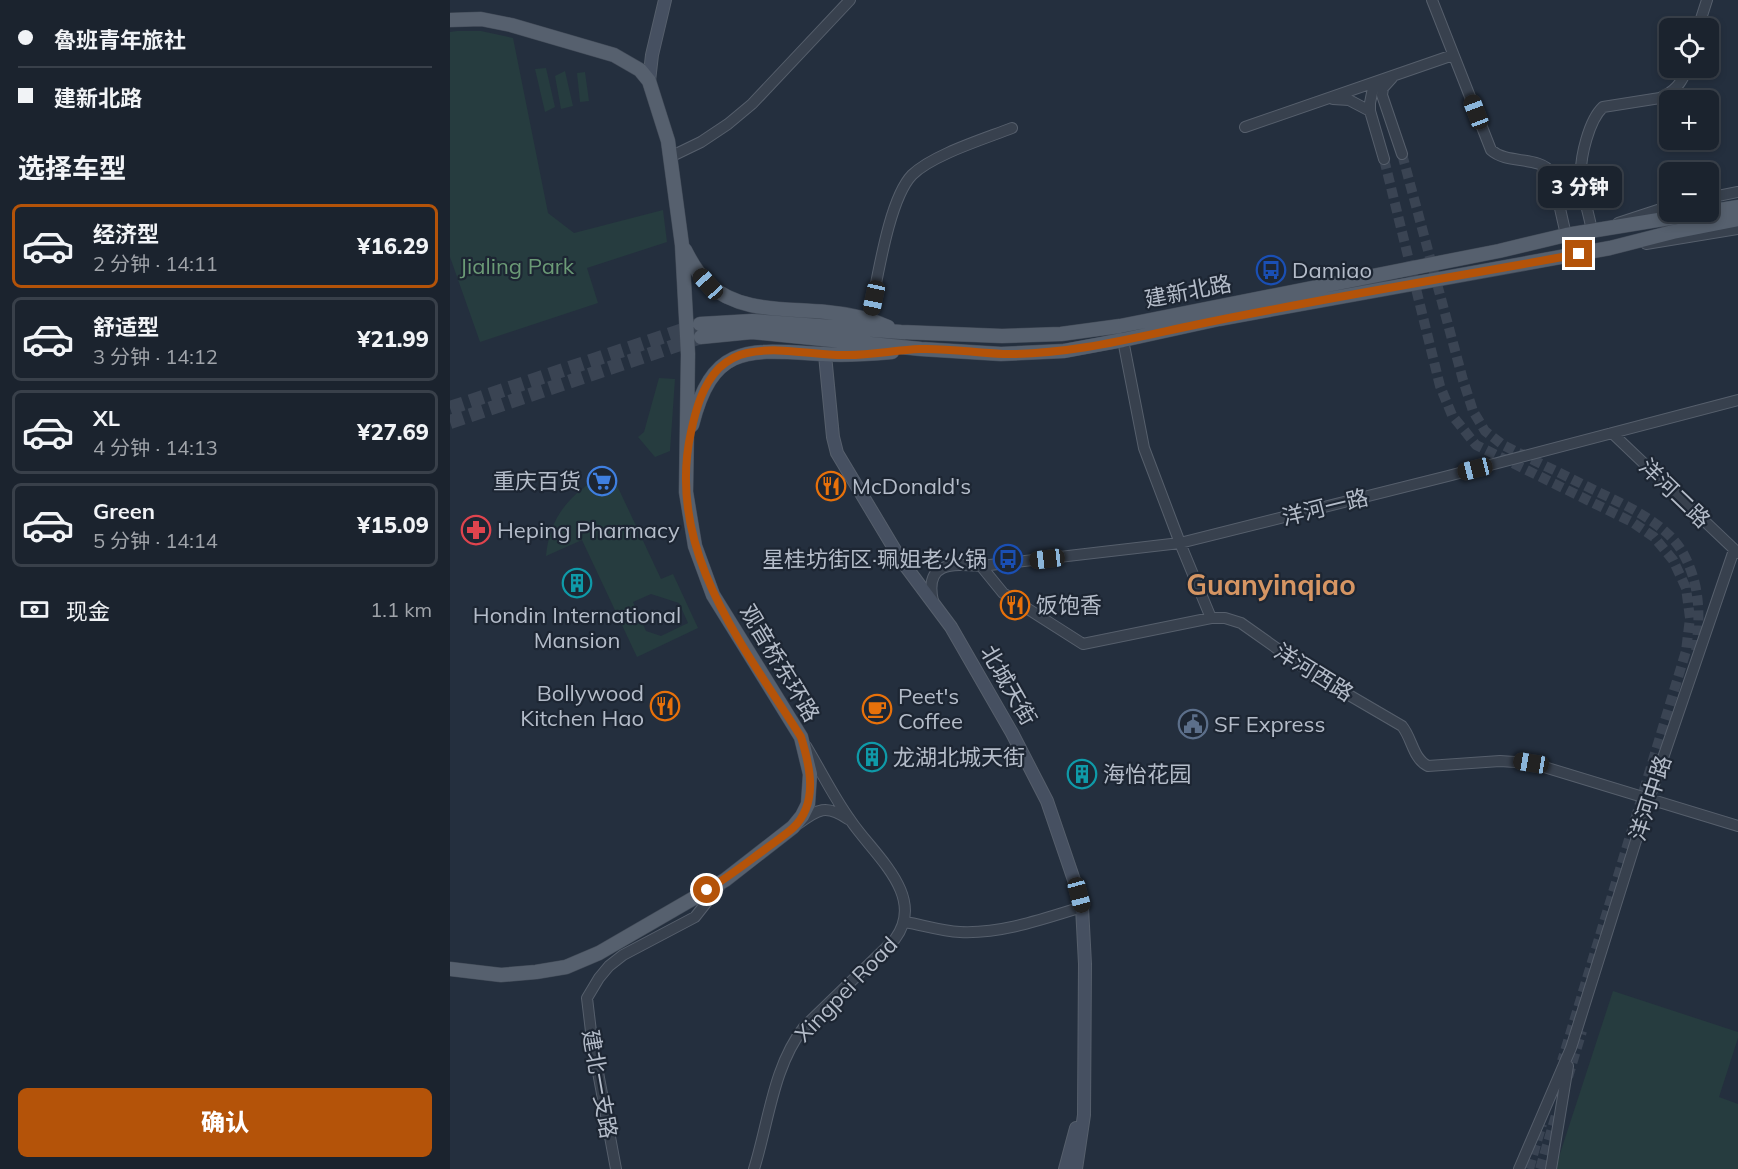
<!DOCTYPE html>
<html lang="zh">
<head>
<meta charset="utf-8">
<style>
  :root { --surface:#1b232e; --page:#282f3a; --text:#f1f3f6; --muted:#a0a4aa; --line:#39404a; --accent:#b45309 }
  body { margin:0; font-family:Mulish,"Noto Sans SC",sans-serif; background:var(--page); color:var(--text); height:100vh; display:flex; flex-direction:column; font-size:22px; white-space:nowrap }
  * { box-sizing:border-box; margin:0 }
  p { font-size:20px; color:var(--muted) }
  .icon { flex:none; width:33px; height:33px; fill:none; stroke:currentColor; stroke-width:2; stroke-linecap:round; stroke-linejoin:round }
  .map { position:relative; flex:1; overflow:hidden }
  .sheet { display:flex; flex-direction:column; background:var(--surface); width:450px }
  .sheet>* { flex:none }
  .top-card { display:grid; align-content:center; height:132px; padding:0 18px; background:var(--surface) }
  .buttons { position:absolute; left:1209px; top:18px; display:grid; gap:12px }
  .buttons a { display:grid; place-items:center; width:60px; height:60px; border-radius:9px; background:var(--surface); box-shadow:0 3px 9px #0003,0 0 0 2px var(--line); font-size:30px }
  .end { position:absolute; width:27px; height:27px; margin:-14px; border:8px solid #b45309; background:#fff; box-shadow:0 0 0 3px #fff }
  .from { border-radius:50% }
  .bubble { position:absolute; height:42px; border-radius:9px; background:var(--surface); box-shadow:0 3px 9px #0003,0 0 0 2px var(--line); font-size:20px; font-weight:800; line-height:42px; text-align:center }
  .car { position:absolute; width:18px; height:36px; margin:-18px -9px; border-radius:8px; box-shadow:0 0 4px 2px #0007; background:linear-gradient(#222 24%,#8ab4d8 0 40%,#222 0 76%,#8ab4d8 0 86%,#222 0) }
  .top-card b { display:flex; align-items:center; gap:21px; height:57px; font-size:22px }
  .top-card b+b { border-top:2px solid var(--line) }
  .top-card i { width:15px; height:15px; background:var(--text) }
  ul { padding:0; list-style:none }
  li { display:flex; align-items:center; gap:18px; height:84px; margin:0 12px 9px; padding:0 6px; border:3px solid var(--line); border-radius:9px }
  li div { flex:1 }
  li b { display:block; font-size:22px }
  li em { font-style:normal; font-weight:800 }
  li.current { border-color:var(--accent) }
  li>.icon { width:54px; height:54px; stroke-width:1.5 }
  h2 { padding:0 18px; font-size:27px; line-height:72px }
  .pay { display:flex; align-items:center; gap:15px; height:66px; padding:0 18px; font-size:22px }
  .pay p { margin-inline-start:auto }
  .button { display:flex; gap:12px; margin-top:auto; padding:12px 18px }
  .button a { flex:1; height:69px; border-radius:9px; background:var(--accent); color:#fff; font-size:24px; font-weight:800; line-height:69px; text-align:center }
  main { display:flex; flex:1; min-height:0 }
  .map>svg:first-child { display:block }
</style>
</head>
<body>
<main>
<section class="sheet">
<div class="top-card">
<b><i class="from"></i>魯班青年旅社</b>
<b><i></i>建新北路</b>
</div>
<h2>选择车型</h2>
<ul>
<li class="current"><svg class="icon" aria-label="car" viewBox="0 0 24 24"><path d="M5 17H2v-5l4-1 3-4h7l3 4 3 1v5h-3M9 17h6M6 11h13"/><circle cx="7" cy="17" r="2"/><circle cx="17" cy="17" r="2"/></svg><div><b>经济型</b><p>2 分钟 · 14:11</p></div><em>¥16.29</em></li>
<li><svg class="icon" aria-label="car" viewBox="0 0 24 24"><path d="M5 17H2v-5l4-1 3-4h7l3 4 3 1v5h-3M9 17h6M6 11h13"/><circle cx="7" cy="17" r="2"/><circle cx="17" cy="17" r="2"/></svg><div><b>舒适型</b><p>3 分钟 · 14:12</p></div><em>¥21.99</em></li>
<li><svg class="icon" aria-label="car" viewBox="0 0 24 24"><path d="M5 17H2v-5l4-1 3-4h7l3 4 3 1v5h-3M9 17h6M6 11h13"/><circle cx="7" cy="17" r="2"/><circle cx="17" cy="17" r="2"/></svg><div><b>XL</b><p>4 分钟 · 14:13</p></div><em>¥27.69</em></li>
<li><svg class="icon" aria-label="car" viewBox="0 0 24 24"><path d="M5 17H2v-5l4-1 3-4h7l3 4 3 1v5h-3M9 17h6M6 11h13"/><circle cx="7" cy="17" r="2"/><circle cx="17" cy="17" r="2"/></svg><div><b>Green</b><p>5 分钟 · 14:14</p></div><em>¥15.09</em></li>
</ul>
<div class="pay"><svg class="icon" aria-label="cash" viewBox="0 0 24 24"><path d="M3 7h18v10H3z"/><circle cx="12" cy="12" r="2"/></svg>现金<p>1.1 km</p></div>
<div class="button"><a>确认</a></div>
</section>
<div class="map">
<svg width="1288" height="1169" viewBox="0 0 1288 1169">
  <rect width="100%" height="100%" fill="#242f3e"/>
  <path fill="#263c3f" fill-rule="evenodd" d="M 7,31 L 31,31 L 63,38 L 98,213 L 124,233 L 213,210 L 217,242 L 137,268 L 148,303 L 30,342 L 0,257 L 0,32 Z
    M 96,68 L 105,107 L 95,112 L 85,69 Z
    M 115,71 L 123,106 L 111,109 L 105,76 Z
    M 135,72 L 139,101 L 130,102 L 127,73 Z
    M 209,378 L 225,379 L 220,451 L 205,457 L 188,437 L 194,432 Z
    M 158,472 L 162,479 L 164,479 L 211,579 L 223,574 L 248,628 L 187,657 L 132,540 L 96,556 C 100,514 122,492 158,472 ZM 201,594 L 229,603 L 238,623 L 211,636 L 196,631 L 183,602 Z
    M 1163,991 L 1288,1032 L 1288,1038 L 1269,1097 L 1288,1104 L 1288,1169 L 1105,1169 Z"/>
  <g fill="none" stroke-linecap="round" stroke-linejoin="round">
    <path stroke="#3a4453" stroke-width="10" stroke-dasharray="10 5" stroke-linecap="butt" d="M 952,154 L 1013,380 L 1023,411 L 1035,431 L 1053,445 C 1079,458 1106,471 1132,484 C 1165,501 1214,519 1233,553 C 1251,586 1250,616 1246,652
      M 934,159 L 990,386 L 1002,415 L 1026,445 L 1182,522 L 1204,537 L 1223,560 L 1236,588 L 1240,618 L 1236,651 L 1112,1061
      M 1118,1077 L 1132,1031
      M 1079,1169 L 1092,1124
      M 1090,1169 L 1106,1115"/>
    <path stroke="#3a4453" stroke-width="14" stroke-dasharray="14 7" stroke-linecap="butt" d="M 0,408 L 248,325
      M 0,422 L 251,337"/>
    <g stroke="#565f6c" stroke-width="12">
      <path id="tertiary" d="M 982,0 L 1041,150 C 1058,165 1088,155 1102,173 L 1116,235
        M 1248,28 L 1257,0
        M 942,78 L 933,88 L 932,95 L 952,154
        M 924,83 L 920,103 L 920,111 L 934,159
        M 883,99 L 899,100 L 920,111
        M 795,127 L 1003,55
        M 220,157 L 251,142 L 278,124 L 302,104 L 400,0
        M 1258,198 L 1288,192
        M 1168,223 L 1220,206
        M 1142,231 C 1139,214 1132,194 1131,176 C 1130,157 1139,120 1153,107 L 1210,98 C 1225,91 1232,83 1237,68
        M 1196,244 L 1288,229
        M 419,319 C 427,283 438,200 462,175 C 482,155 534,139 562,128
        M 673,340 L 694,448 L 730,543 L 761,618
        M 1162,433 L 1288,553
        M 531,566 L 553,593 L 633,644 L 761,618 L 775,618 L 791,623 L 863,674 L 952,726 C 962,738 963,759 978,766 L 1050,761 L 1081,763 L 1288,826
        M 483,601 C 474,561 503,564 531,566 L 730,543 L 998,476 L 1288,400
        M 348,824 C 368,809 376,804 398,819
        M 455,922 C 473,925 491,931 510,932 C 551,934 593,919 632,907
        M 166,1169 L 142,1040 L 137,998 L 149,978 L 159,966 L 173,955 L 245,917 L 271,884
        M 304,1169 C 319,1121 323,1067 354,1027 L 445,939 C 477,896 424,855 401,821 C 384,798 371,771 356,746
        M 1069,1169 L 1121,1048 L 1199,799 L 1284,550
        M 1101,1169 L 1118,1066"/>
    </g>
    <g stroke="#565f6c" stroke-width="14">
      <path id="secondary" d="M 199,81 L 202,55 L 215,0
        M 375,355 L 383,437 L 387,453 L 451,560 L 501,627 L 562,733 L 597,801 L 625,883 L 632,907 L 635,964 L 634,1115 L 626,1169
        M 615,1169 L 626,1128"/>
    </g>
    <g stroke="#414a57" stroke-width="15">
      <path id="primary" d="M 0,20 L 31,19 L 61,25 L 164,55 L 190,70 L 199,81 L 218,141 L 232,245 L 238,354 L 236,492 L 245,546 L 263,595 L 351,737 L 360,774 L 358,804 L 352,816 L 343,827 L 275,880 L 149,953 L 116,967 L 86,972 L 51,975 L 0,969
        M 235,250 C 241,262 248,274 258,284 C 290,313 336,308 376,312 C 398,314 418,318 438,327
        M 250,324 L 302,321 L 451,332 L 552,336 L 611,334 L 670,326 L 1049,251 L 1116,235 L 1288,207
        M 251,337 L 302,332 L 471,349 L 551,354 L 614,351 L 673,340 L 769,319 L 1160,248 L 1223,232 L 1288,219
        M 242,425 C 263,342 299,350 373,354 C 396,356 419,354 442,352"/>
    </g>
    <use href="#tertiary" stroke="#38414e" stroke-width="10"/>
    <use href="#secondary" stroke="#465061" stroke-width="12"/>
    <use href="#primary" stroke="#56606e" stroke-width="14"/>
  </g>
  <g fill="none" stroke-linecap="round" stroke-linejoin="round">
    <path stroke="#b45309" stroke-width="8" d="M 257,890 C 277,878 295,864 314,850 C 323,843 334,836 343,828 C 369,803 360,766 351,737 C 292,644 215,549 241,432 C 246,409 252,386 269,368 C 277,361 286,355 297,353 C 328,346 362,355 393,355 C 419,356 444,350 470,349 C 498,348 526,353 553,354 C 627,355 697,334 769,320 C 888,296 1009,276 1129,254"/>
  </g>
  <defs>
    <g id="bus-ring" transform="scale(1.5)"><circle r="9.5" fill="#1d2633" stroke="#1a4fb4" stroke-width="1.5"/><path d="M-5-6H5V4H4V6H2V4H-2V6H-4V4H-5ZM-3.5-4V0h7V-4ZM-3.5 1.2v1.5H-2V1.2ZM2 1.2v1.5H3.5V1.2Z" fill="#1a4fb4"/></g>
    <g id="supermarket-ring" transform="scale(1.5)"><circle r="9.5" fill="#1d2633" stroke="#3f7fe0" stroke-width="1.5"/><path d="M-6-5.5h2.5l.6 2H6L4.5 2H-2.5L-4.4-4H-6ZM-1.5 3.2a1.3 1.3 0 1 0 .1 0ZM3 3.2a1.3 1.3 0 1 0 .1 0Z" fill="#3f7fe0"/></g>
    <g id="restaurant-ring" transform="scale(1.5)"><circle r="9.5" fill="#1d2633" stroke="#e8710a" stroke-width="1.5"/><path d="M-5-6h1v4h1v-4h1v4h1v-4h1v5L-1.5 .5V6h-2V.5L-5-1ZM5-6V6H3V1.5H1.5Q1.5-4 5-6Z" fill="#e8710a"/></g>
    <g id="pharmacy-ring" transform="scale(1.5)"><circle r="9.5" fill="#1d2633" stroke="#e0444e" stroke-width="1.5"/><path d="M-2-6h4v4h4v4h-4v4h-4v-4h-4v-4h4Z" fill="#e0444e"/></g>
    <g id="building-ring" transform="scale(1.5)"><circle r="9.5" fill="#1d2633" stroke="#0f9aa8" stroke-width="1.5"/><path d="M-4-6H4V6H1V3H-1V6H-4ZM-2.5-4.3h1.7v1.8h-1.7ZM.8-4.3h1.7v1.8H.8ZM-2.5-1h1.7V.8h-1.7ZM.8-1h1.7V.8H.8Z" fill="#0f9aa8"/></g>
    <g id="cafe-ring" transform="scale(1.5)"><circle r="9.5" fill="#1d2633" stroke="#e8710a" stroke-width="1.5"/><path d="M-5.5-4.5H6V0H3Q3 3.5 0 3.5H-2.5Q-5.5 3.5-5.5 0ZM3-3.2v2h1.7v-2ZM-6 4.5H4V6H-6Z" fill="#e8710a"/></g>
    <g id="civic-ring" transform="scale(1.5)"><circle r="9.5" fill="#1d2633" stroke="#5c6f8a" stroke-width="1.5"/><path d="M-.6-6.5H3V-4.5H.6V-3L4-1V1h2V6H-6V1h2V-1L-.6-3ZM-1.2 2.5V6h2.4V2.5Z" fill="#5c6f8a"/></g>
  </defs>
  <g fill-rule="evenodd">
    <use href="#bus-ring" x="821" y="270"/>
    <use href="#supermarket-ring" x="152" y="481"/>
    <use href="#restaurant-ring" x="381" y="486"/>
    <use href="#pharmacy-ring" x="26" y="530"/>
    <use href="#bus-ring" x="558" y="559"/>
    <use href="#building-ring" x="127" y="583"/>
    <use href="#restaurant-ring" x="565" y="605"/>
    <use href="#restaurant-ring" x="215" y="706"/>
    <use href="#cafe-ring" x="427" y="709"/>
    <use href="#civic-ring" x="743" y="724"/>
    <use href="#building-ring" x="422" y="757"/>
    <use href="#building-ring" x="632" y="774"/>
  </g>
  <g text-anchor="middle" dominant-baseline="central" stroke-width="4.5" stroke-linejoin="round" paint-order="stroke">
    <g font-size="22" fill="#6b9a76" stroke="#1d2633">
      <text x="67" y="266">Jialing Park</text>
    </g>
    <g font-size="22" fill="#b4bcc9" stroke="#1d2633" text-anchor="start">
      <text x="842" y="270">Damiao</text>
      <text x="131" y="481" text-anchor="end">重庆百货</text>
      <text x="402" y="486">McDonald's</text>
      <text x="47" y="530">Heping Pharmacy</text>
      <text x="537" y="559" text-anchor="end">星桂坊街区·珮姐老火锅</text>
      <text x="586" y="605">饭饱香</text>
      <text x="127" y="615" text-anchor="middle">Hondin International<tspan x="127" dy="25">Mansion</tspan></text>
      <text x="194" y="693" text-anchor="end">Bollywood<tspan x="194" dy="25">Kitchen Hao</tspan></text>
      <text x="448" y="696">Peet's<tspan x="448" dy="25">Coffee</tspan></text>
      <text x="764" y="724">SF Express</text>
      <text x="443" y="757">龙湖北城天街</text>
      <text x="653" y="774">海怡花园</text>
    </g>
    <g font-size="22" fill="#b4bcc9" stroke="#1d2633">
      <text transform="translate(738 291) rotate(-11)">建新北路</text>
      <text transform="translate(1225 493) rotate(44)">洋河二路</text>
      <text transform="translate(875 507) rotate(-14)">洋河一路</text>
      <text transform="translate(330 663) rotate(59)">观音桥东环路</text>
      <text transform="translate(864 672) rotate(32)">洋河西路</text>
      <text transform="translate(559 685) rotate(60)">北城天街</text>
      <text transform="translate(1200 798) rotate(-72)">洋河中路</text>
      <text transform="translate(396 989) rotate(-46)">Xingpei Road</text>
      <text transform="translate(150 1084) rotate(80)">建北一支路</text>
    </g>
    <g font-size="28" font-weight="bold" fill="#d59563" stroke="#1d2633">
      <text x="821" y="584">Guanyinqiao</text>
    </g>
  </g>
</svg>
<div class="buttons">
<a><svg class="icon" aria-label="locate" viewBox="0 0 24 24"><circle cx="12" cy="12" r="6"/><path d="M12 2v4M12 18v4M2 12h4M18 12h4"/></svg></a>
<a>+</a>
<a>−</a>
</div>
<i class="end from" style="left:257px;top:890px"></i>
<i class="end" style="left:1129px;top:254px"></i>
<div class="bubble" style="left:1088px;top:166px;width:84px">3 分钟</div>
<i class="car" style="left:1026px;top:112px;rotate:339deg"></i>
<i class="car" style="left:258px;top:284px;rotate:318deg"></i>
<i class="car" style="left:424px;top:298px;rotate:192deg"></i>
<i class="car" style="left:1025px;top:469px;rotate:256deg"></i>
<i class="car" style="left:597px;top:559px;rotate:263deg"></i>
<i class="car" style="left:1081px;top:763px;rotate:279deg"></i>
<i class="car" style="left:629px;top:895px;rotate:165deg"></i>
</div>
</main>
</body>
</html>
